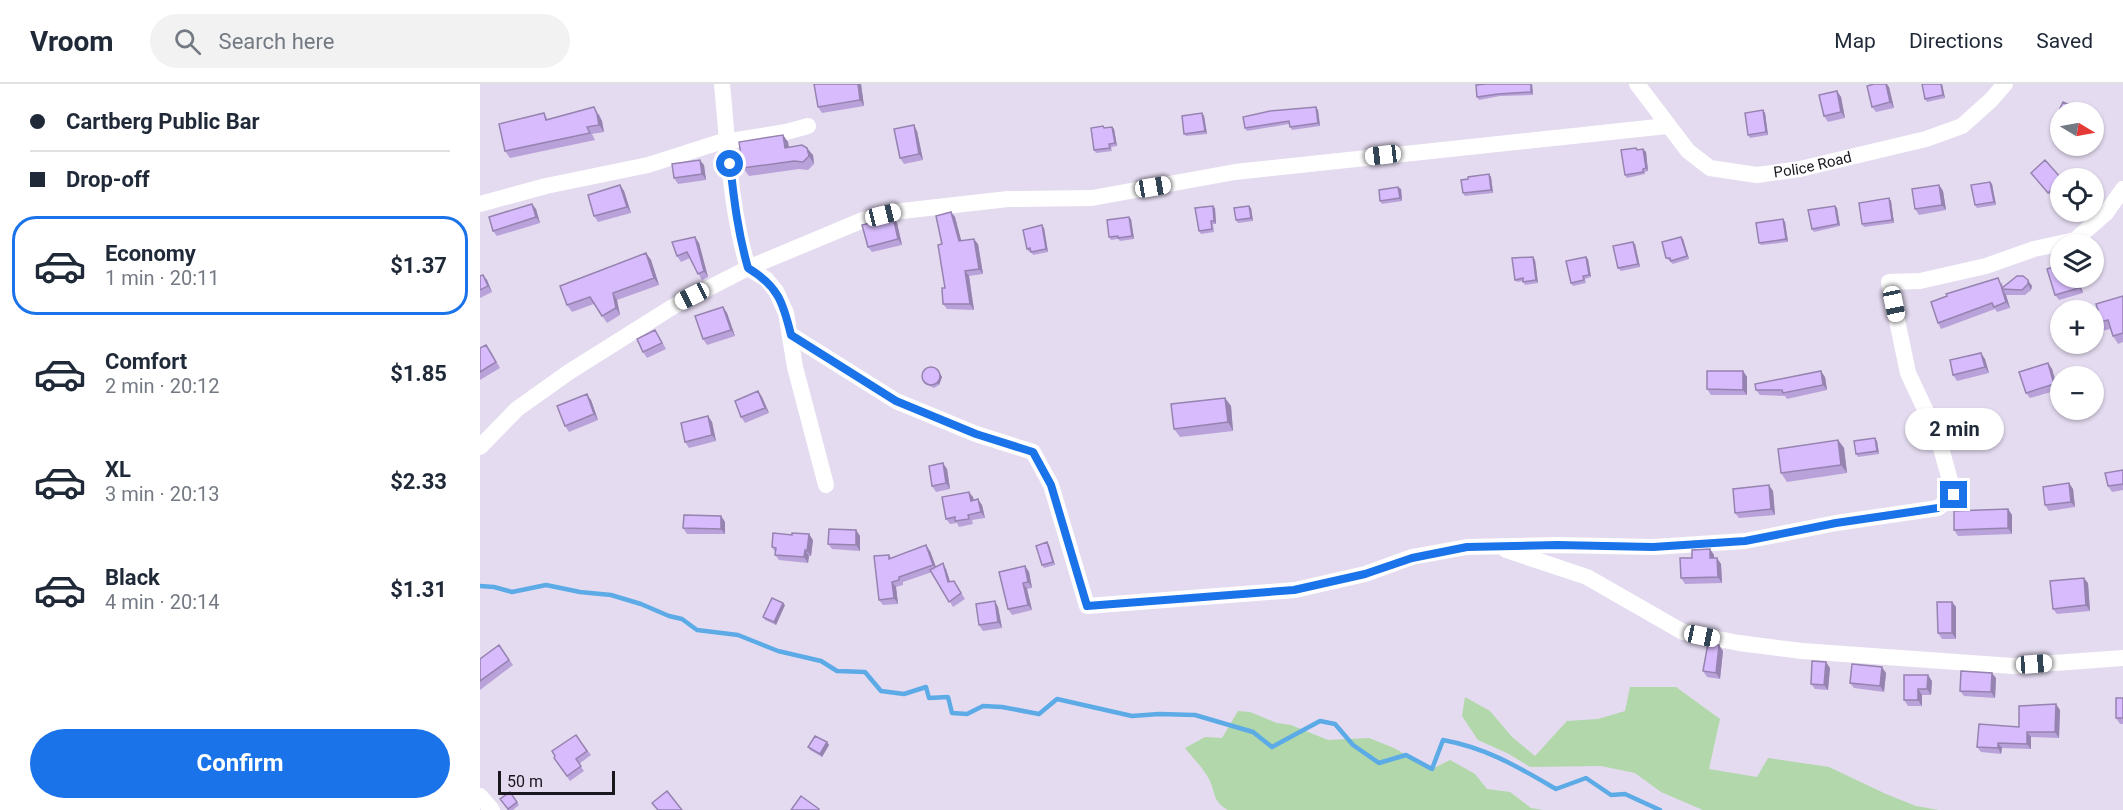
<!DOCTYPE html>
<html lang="en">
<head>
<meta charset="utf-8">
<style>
  :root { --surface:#fff; --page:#f2f2f3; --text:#1f2937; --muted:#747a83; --line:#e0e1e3; --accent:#1a73e8 }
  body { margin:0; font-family:Roboto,sans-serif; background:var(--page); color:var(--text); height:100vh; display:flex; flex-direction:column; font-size:22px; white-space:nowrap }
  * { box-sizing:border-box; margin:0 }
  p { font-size:20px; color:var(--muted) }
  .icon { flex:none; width:33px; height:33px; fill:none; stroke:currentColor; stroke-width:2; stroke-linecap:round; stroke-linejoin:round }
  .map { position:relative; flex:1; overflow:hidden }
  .panel { display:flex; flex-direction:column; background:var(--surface); width:480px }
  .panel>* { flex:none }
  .hud { display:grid; align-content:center; height:132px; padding:0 30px; background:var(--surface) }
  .needle { width:39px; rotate:100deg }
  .tools { position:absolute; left:1570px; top:18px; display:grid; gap:12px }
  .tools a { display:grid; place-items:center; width:54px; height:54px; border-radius:50%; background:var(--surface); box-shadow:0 2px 4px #0004; font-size:30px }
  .scale { position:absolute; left:18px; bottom:15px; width:117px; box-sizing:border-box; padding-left:6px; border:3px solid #1a171e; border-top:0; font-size:16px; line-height:21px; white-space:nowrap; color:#1a171e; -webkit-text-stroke:4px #e4dbf0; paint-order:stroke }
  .end { position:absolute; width:27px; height:27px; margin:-14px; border:8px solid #1a73e8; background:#fff; box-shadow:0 0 0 3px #fff }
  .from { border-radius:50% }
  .bubble { position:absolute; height:42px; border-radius:21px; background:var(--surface); box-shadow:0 2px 4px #0004; font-size:20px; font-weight:700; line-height:42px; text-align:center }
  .car { position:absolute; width:18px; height:36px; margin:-18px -9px; border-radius:8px; box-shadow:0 0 4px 2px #0007; background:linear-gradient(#fff 24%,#345 0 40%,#fff 0 76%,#345 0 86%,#fff 0) }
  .hud b { display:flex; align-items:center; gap:21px; height:57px; font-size:22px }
  .hud b+b { border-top:2px solid var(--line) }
  .hud i { width:15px; height:15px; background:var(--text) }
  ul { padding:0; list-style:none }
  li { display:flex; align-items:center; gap:18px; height:99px; margin:0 12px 9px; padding:0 18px; border:3px solid transparent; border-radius:24px }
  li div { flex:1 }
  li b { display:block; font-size:22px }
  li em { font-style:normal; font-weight:700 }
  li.selected { border-color:var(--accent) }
  li>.icon { width:54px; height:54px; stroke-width:1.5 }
  .button { display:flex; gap:12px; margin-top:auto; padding:12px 30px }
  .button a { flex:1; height:69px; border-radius:36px; background:var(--accent); color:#fff; font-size:24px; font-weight:700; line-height:69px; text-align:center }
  header { display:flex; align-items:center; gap:36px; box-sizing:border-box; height:84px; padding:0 30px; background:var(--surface); border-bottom:2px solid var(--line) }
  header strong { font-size:28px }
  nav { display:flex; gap:33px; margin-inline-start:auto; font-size:21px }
  .search { width:420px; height:54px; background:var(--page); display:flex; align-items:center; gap:15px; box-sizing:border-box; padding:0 21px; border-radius:33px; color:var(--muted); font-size:22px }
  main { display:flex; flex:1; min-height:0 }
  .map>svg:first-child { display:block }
</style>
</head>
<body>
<header>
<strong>Vroom</strong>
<div class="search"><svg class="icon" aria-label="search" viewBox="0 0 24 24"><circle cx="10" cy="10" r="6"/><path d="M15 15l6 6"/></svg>Search here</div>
<nav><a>Map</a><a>Directions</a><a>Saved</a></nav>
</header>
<main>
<section class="panel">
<div class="hud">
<b><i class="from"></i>Cartberg Public Bar</b>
<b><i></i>Drop-off</b>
</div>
<ul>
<li class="selected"><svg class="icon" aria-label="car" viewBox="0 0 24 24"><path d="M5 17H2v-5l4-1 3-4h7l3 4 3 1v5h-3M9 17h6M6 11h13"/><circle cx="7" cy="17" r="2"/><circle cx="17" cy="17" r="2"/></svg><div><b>Economy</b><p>1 min · 20:11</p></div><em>$1.37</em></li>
<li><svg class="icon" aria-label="car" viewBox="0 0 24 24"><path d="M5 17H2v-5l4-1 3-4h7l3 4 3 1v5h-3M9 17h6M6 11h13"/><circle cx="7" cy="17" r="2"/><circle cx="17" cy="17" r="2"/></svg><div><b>Comfort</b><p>2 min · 20:12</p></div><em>$1.85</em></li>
<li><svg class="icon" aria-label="car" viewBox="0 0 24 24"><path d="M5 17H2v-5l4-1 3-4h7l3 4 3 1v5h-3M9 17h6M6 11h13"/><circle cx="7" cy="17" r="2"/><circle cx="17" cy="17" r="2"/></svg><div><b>XL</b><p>3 min · 20:13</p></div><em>$2.33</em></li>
<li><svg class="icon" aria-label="car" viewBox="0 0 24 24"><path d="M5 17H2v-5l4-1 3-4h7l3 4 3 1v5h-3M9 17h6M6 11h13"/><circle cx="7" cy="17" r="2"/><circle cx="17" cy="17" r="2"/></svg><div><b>Black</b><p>4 min · 20:14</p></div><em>$1.31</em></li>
</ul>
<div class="button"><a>Confirm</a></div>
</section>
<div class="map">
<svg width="1643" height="726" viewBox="0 0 1643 726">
  <rect width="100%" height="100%" fill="#e4dbf0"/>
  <path fill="#b1d7aa" d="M 1150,603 L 1196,603 L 1240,635 L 1229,685 L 1277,693 L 1288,674 L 1349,683 L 1406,710 L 1436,722 L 1459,726 L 1223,726 L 1181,708 L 1155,689 L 1121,682 L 1050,683 L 1029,670 L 998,656 L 982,632 L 985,613 L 1010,627 L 1032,653 L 1055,672 L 1087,637 L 1118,635 L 1145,627 Z
    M 758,627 L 770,628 L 797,639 L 811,641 L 848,656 L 889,654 L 914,664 L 952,685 L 970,676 L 995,690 L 1007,705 L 1030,708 L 1051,724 L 1063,726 L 748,726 C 732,717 736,709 729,695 C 724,685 712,673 705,664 L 725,653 L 742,654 Z"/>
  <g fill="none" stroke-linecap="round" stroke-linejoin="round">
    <path stroke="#5cabe7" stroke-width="4.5" d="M 0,502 L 14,503 L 32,508 L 66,501 L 100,508 L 131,511 L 161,520 L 189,532 L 202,535 L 217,546 L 258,551 L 298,567 L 341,577 L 357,587 L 385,588 L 401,607 L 424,610 L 446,603 L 449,614 L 468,613 L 472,629 L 487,630 L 503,622 L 522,623 L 559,630 L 577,615 L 652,632 L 679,630 L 715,631 L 773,648 L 792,663 L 840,637 L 855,640 L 873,661 L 899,679 L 926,671 L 952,685 L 963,656 C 1007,664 1038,683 1076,705 L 1106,694 L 1131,711 L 1145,710 L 1180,726"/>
    <g stroke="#fff" stroke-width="16">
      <path d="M 242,0 C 248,61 250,124 268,184 L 286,195 L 296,207 L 306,229 L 315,283 L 346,401"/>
      <path id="s1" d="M 1157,0 L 1208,67 L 1230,84 L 1277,91 L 1320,85 L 1446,55 L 1482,42 L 1511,16 L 1525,0"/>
      <path d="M 0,120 L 66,102 L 168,81 L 237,59 L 306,48 L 328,42"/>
      <path d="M 311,251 L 416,317 L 496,350 L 553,368 L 571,401 L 607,522 L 815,506 L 885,490 L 932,473 L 987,463 L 1077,461 L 1173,463 L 1265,457 L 1356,439 L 1458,424 L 1474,411 L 1458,353 L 1428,289 L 1409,198 L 1440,197 L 1506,182 L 1554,165 L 1595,156 L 1626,129 L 1643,105"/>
      <path d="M 0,363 L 37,325 L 89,288 L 194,222 L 268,184 L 383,136 L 422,127 L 528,115 L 612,114 L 755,88 L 1187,42"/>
      <path d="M 1026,466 L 1107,493 L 1203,548 L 1259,559 L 1322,567 L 1533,582 L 1643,574"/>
      <path d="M 0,712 L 12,726"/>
    </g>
  </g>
  <path fill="#b9a1d9" d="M 381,0 L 384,22 L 342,29 L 338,23 Z
    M 1052,0 L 1053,11 L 1020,12 L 999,16 L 997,13 Z
    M 1462,0 L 1465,14 L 1447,18 L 1445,15 Z
    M 1409,3 L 1414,24 L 1396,28 L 1392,23 Z
    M 1357,7 L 1361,13 L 1365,34 L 1348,38 L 1344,32 Z
    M 838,26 L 840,42 L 812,46 L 809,40 L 767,47 L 765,44 Z
    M 1283,26 L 1285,29 L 1288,51 L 1270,54 L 1268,51 Z
    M 64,29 L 68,36 L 119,30 L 122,37 L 124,48 L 112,50 L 115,56 L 30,74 L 25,67 Z
    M 722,29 L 724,32 L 727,50 L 706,52 L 704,50 Z
    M 623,42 L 625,44 L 632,43 L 634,45 L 637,62 L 631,63 L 632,67 L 616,69 L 614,66 Z
    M 437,47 L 443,76 L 424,80 L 420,74 Z
    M 303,51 L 308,58 L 309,63 L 333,71 L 334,80 L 328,86 L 319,85 L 269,92 L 263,84 Z
    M 1156,64 L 1158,66 L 1163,65 L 1166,68 L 1168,87 L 1165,88 L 1165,90 L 1147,94 L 1145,91 Z
    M 224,81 L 226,96 L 198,100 L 194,94 Z
    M 1009,90 L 1011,93 L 1013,109 L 985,112 L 983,109 Z
    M 1553,92 L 1581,94 L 1581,101 L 1570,111 Z
    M 1510,98 L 1512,100 L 1516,121 L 1497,124 L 1495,121 Z
    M 140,101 L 144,107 L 151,129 L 118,138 L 114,132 Z
    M 1459,101 L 1463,107 L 1466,126 L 1439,131 L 1435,125 Z
    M 918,103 L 921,105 L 922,117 L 902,120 L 900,117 Z
    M 1409,114 L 1411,117 L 1414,139 L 1384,143 L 1382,140 Z
    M 1355,122 L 1357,124 L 1360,142 L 1334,148 L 1332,145 Z
    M 735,124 L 736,140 L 733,140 L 734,148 L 721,150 L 719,147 Z
    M 771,124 L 773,137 L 758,139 L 756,136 Z
    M 56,125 L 60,139 L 17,152 L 13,147 Z
    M 471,128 L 475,133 L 481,157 L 498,160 L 503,190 L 489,192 L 494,226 L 467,225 L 463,220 Z
    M 413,133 L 417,139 L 422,161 L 392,168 L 388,163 Z
    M 651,135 L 654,155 L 640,157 L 638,155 L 631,156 L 629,153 Z
    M 1303,135 L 1305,138 L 1308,158 L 1281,161 L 1279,159 Z
    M 564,144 L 568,168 L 553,171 L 551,167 L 549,168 L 547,165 Z
    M 215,153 L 219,159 L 228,193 L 222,196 L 210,174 L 201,178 L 197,172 Z
    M 1201,153 L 1203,155 L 1209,175 L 1193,180 L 1186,174 Z
    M 1155,160 L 1160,183 L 1141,187 L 1138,184 Z
    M 166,169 L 171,176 L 179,201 L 137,216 L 140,231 L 127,239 L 114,220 L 92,228 L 87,221 Z
    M 1053,173 L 1055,176 L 1058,199 L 1045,201 L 1043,197 L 1037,198 L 1035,196 Z
    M 1106,173 L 1108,175 L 1111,193 L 1105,195 L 1106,199 L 1093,202 L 1091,199 Z
    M 3,191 L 7,196 L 12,208 L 0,214 L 0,192 Z
    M 1537,192 L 1552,202 L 1551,206 L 1545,211 L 1526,211 L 1530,224 L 1517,228 L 1515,225 L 1461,245 L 1458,239 L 1522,199 L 1523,203 Z
    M 1598,194 L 1603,209 L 1579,216 L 1575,211 Z
    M 1643,212 L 1643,258 L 1638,260 L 1633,252 L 1630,245 L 1614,249 L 1614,228 L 1618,226 Z
    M 243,223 L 247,229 L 255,252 L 227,261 L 223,255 Z
    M 179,252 L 186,265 L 167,274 L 163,268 Z
    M 0,264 L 10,266 L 20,284 L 0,296 Z
    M 1505,275 L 1509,289 L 1477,297 L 1473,291 Z
    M 1568,279 L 1572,285 L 1578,306 L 1550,314 L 1546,309 Z
    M 1263,287 L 1267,293 L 1267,311 L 1231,311 L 1227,305 Z
    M 459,288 L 462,293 L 459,301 L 454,304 L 445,300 L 443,297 Z
    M 1345,293 L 1347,306 L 1307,315 L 1305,312 L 1280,311 L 1276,306 Z
    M 278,307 L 282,313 L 289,329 L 265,339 L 261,333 Z
    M 745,314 L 751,322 L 753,347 L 700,353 L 694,345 Z
    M 111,316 L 118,336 L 89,348 L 85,342 Z
    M 228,332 L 232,338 L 236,357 L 209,364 L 205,358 Z
    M 1358,356 L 1364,364 L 1367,389 L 1307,398 L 1301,389 Z
    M 1397,357 L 1399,370 L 1378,373 L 1376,370 Z
    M 467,385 L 470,405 L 456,408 L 452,402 Z
    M 1643,386 L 1643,406 L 1632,408 L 1628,402 Z
    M 1589,399 L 1593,405 L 1595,423 L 1569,427 L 1565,421 Z
    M 1293,407 L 1295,431 L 1259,434 L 1255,429 Z
    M 493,413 L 494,416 L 502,421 L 505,434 L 492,436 L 493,440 L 479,443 L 477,439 L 470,440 L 466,435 Z
    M 1528,425 L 1532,431 L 1532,450 L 1478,452 L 1474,446 Z
    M 241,432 L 245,438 L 245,450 L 207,450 L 203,444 Z
    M 376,446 L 380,452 L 380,467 L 352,465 L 348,460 Z
    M 312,451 L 333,456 L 331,472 L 329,472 L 328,479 L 299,476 L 295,471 L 295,468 L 292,463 Z
    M 567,458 L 569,461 L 575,481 L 564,484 L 562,481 Z
    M 1230,465 L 1234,471 L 1234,474 L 1241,480 L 1242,499 L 1205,500 L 1201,494 L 1212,474 Z
    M 450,467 L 456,483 L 466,485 L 470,498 L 474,497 L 485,515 L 473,523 L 452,488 L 423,498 L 423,501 L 416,503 L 418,520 L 403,521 L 399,516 L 409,471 L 411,474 Z
    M 545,482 L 549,488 L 552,504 L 547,505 L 552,526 L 532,531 L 528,525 Z
    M 1608,499 L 1610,527 L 1577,530 L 1573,525 Z
    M 1472,518 L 1476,523 L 1476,555 L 1462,555 L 1458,549 Z
    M 305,521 L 296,541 L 285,536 L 283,533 Z
    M 518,523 L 522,544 L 503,547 L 499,541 Z
    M 19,561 L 33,581 L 0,606 L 0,575 Z
    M 1243,567 L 1240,595 L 1227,593 L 1223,587 Z
    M 1350,584 L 1348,606 L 1335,605 L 1331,600 Z
    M 1406,589 L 1404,608 L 1374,604 L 1370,599 Z
    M 1424,591 L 1452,597 L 1451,611 L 1442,611 L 1442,622 L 1428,622 L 1424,616 Z
    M 1516,594 L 1515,614 L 1484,612 L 1480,607 Z
    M 1643,614 L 1643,640 L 1640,640 L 1636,634 Z
    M 1580,626 L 1579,654 L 1551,653 L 1551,665 L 1522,664 L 1521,670 L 1501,668 L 1497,663 L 1539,643 Z
    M 96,651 L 111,671 L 99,680 L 104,687 L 90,697 L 74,674 Z
    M 347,658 L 349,661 L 342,673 L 330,666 L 328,663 Z
    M 30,708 L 39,721 L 33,726 L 28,726 L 20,715 Z"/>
  <path fill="#9683b0" d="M 378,0 L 381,0 L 384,22 L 380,16 Z
    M 1051,0 L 1052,0 L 1053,11 L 1051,8 Z
    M 1406,0 L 1407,0 L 1409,3 L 1414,24 L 1410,18 Z
    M 1461,0 L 1462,0 L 1465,14 L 1463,11 Z
    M 1357,7 L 1361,13 L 1365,34 L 1361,28 Z
    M 114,23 L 122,37 L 124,48 L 119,41 Z
    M 836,23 L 838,26 L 840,42 L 838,39 Z
    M 1283,26 L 1285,29 L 1288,51 L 1286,48 Z
    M 722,29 L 724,32 L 727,50 L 725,47 Z
    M 434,41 L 437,47 L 443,76 L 439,70 Z
    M 632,43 L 634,45 L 637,62 L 635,59 Z
    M 303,51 L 308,58 L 310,71 L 305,64 Z
    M 327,64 L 333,71 L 334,80 L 329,72 Z
    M 1163,65 L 1166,68 L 1168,87 L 1166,84 Z
    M 220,76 L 224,81 L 226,96 L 222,90 Z
    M 1009,90 L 1011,93 L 1013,109 L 1011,106 Z
    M 1510,98 L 1512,100 L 1516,121 L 1514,118 Z
    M 140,101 L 144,107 L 151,129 L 147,123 Z
    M 1459,101 L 1463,107 L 1466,126 L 1462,121 Z
    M 918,103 L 921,105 L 922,117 L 920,114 Z
    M 1409,114 L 1411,117 L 1414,139 L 1412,136 Z
    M 52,120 L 56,125 L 60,139 L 56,133 Z
    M 733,122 L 735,124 L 736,140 L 734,137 Z
    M 769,122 L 771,124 L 773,137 L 771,134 Z
    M 1355,122 L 1357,124 L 1360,142 L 1358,140 Z
    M 471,128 L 475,133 L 483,163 L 479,157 Z
    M 413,133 L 417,139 L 422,161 L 418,155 Z
    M 649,133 L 651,135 L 654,155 L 652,152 Z
    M 1303,135 L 1305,138 L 1308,158 L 1306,155 Z
    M 562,141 L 564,144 L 568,168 L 566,165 Z
    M 215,153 L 219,159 L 228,193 L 224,187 Z
    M 1201,153 L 1203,155 L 1209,175 L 1207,172 Z
    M 494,155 L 498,160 L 503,190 L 499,185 Z
    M 1153,158 L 1155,160 L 1160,183 L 1158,180 Z
    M 166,169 L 171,176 L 179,201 L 174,194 Z
    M 1053,173 L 1055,176 L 1058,199 L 1056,196 Z
    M 1106,173 L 1108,175 L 1111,193 L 1109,191 Z
    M 485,187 L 489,192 L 494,226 L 490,220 Z
    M 3,191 L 7,196 L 12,208 L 8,202 Z
    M 1596,194 L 1598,194 L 1603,209 L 1599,204 Z
    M 1548,196 L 1552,202 L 1551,206 L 1548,200 Z
    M 1522,205 L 1526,211 L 1530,224 L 1526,218 Z
    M 133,209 L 137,216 L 140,231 L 136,224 Z
    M 243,223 L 247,229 L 255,252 L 251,246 Z
    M 1501,269 L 1505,275 L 1509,289 L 1505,283 Z
    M 1568,279 L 1572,285 L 1578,306 L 1574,300 Z
    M 457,285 L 462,293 L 459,301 L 457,298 Z
    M 1263,287 L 1267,293 L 1267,311 L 1263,306 Z
    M 1341,287 L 1345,293 L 1347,306 L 1343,301 Z
    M 278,307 L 282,313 L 289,329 L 285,324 Z
    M 107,310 L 111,316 L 118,336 L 114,330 Z
    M 745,314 L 751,322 L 753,347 L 748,338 Z
    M 228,332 L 232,338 L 236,357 L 232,351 Z
    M 1395,354 L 1397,357 L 1399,370 L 1397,367 Z
    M 1358,356 L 1364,364 L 1367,389 L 1361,381 Z
    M 463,379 L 467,385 L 470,405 L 466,399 Z
    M 1589,399 L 1593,405 L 1595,423 L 1591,418 Z
    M 1289,401 L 1293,407 L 1295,431 L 1291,425 Z
    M 489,408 L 493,413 L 495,423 L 491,417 Z
    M 498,415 L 502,421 L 505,434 L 501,428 Z
    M 1528,425 L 1532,431 L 1532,450 L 1528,444 Z
    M 241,432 L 245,438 L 245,450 L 241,445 Z
    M 376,446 L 380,452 L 380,467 L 376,461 Z
    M 329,450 L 333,456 L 331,472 L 327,467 Z
    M 567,458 L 569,461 L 575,481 L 573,478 Z
    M 446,461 L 450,467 L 457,486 L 453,481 Z
    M 1230,465 L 1234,471 L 1234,480 L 1230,474 Z
    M 325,466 L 329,472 L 328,479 L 324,473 Z
    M 1237,474 L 1241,480 L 1242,499 L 1238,493 Z
    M 463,479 L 466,485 L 472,504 L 468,498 Z
    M 545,482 L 549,488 L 552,504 L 548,498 Z
    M 1604,494 L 1608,499 L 1610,527 L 1606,521 Z
    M 412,498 L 416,503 L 418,520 L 414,514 Z
    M 543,499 L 547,505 L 552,526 L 548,521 Z
    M 515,517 L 518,523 L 522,544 L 518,538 Z
    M 1472,518 L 1476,523 L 1476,555 L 1472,549 Z
    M 303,519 L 305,521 L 296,541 L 294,538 Z
    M 1239,561 L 1243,567 L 1240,595 L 1236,589 Z
    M 1346,578 L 1350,584 L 1348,606 L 1344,601 Z
    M 1402,583 L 1406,589 L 1404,608 L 1400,602 Z
    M 1512,589 L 1516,594 L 1515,614 L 1511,608 Z
    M 1448,591 L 1452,597 L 1451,611 L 1447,605 Z
    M 1438,605 L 1442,611 L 1442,622 L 1438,616 Z
    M 1576,620 L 1580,626 L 1579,654 L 1575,648 Z
    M 1547,648 L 1551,653 L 1551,665 L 1547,660 Z
    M 347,658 L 349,661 L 342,673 L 340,670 Z
    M 1518,659 L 1522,664 L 1521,670 L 1518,664 Z"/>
  <path fill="#d7bbfc" stroke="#9683b0" stroke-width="1.5" d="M 334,0 L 378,0 L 380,16 L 338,23 Z
    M 1006,0 L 1051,0 L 1051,8 L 1018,10 L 997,13 L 996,1 Z
    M 1394,0 L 1406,0 L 1410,18 L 1392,23 L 1387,2 Z
    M 1442,0 L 1461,0 L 1463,11 L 1445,15 Z
    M 1357,7 L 1361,28 L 1344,32 L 1339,11 Z
    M 1583,18 L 1605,28 L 1581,28 L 1581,37 L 1575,35 Z
    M 114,23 L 117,30 L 119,41 L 107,43 L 110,49 L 25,67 L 19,40 L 64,29 L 66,36 Z
    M 836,23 L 838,39 L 810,43 L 809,37 L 765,44 L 763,33 L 790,27 Z
    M 1283,26 L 1286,48 L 1268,51 L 1265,29 Z
    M 722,29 L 725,47 L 704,50 L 702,32 Z
    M 434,41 L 439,70 L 420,74 L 414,45 Z
    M 623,42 L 624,44 L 632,43 L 635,59 L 629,60 L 630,64 L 614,66 L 611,44 Z
    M 303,51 L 305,64 L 322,61 L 327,64 L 329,72 L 323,78 L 314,77 L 263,84 L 259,58 Z
    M 1156,64 L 1157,66 L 1163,65 L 1166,84 L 1163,85 L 1163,88 L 1145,91 L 1141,66 Z
    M 220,76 L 222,90 L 194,94 L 192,80 Z
    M 1565,76 L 1581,94 L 1581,97 L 1568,109 L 1551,89 Z
    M 1009,90 L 1011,106 L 983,109 L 981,96 L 988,95 L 988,93 Z
    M 1510,98 L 1514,118 L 1495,121 L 1491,101 Z
    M 140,101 L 147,123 L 114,132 L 108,111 Z
    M 1459,101 L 1462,121 L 1435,125 L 1432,105 Z
    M 918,103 L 920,114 L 900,117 L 899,106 Z
    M 1409,114 L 1412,136 L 1382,140 L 1379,119 Z
    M 52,120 L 56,133 L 13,147 L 9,133 Z
    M 733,122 L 734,137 L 731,137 L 732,145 L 719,147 L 715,124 Z
    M 769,122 L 771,134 L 756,136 L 754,124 Z
    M 1355,122 L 1358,140 L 1332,145 L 1328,126 Z
    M 471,128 L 479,157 L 494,155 L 499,185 L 485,187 L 490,220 L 463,220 L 462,204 L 465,204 L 458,161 L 462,160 L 456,132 Z
    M 413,133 L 418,155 L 388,163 L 382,141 Z
    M 649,133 L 652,152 L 638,154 L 638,152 L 629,153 L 627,136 Z
    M 1303,135 L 1306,155 L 1279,159 L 1276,139 Z
    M 562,141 L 566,165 L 551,168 L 550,164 L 547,165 L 543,146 Z
    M 215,153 L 224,187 L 218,190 L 207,168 L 197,172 L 192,158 Z
    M 1201,153 L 1207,172 L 1191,177 L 1190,174 L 1186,174 L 1182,158 Z
    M 1153,158 L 1158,180 L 1138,184 L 1133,162 Z
    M 166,169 L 174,194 L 133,209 L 136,224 L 122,232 L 110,213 L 87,221 L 80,202 Z
    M 1053,173 L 1056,196 L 1043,198 L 1043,194 L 1035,196 L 1032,174 Z
    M 1106,173 L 1109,191 L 1103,192 L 1104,196 L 1091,199 L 1086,177 Z
    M 1581,181 L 1581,194 L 1596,194 L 1599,204 L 1575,211 L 1567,185 Z
    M 3,191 L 8,202 L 0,206 L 0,192 Z
    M 1537,192 L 1543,192 L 1548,196 L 1548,200 L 1542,206 L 1522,205 L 1526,218 L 1514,223 L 1512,219 L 1458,239 L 1451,218 L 1467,212 L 1466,210 L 1518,194 L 1522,204 Z
    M 1643,212 L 1643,249 L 1633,252 L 1628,236 L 1614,240 L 1614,228 L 1618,226 L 1616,220 Z
    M 243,223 L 251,246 L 223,255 L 215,232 Z
    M 175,246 L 182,259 L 163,268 L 157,255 Z
    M 6,261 L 16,278 L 0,288 L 0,264 Z
    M 1501,269 L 1505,283 L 1473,291 L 1470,276 Z
    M 1568,279 L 1574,300 L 1546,309 L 1539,288 Z
    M442 292a9 9 0 1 1 18 0a9 9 0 1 1-18 0Z
    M 1227,287 L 1263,287 L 1263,306 L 1227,305 Z
    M 1341,287 L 1343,301 L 1303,309 L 1302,306 L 1276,306 L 1275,300 Z
    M 278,307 L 285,324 L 261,333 L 255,317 Z
    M 107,310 L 114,330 L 85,342 L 77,322 Z
    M 745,314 L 748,338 L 694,345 L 691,320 Z
    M 228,332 L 232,351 L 205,358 L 201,339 Z
    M 1395,354 L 1397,367 L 1376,370 L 1374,357 Z
    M 1358,356 L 1361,381 L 1301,389 L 1298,365 Z
    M 463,379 L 466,399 L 452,402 L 449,382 Z
    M 1643,386 L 1643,400 L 1628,402 L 1625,389 Z
    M 1589,399 L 1591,418 L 1565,421 L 1563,403 Z
    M 1289,401 L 1291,425 L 1255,429 L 1253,405 Z
    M 489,408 L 491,417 L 498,415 L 501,428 L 488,431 L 489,435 L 475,437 L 475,433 L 466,435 L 462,413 Z
    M 1528,425 L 1528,444 L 1474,446 L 1474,427 Z
    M 204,431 L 241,432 L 241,445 L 203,444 Z
    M 349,445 L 376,446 L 376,461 L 348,460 Z
    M 293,449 L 312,451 L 312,449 L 329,450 L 327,467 L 325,466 L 324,473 L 295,471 L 296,464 L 292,463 Z
    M 567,458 L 573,478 L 562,481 L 556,462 Z
    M 446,461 L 453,481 L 419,493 L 419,496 L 412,498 L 414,514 L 399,516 L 394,472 L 409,471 L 409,475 Z
    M 1230,465 L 1230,474 L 1237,474 L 1238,493 L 1201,494 L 1200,474 L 1212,474 L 1212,466 Z
    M 463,479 L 468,498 L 474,497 L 481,509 L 469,518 L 450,486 Z
    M 545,482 L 548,498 L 543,499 L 548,521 L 528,525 L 519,488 Z
    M 1604,494 L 1606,521 L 1573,525 L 1570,497 Z
    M 292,514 L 303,519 L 294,538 L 283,533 Z
    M 515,517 L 518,538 L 499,541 L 496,520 Z
    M 1457,518 L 1472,518 L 1472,549 L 1458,549 Z
    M 1228,559 L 1239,561 L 1236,589 L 1223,587 Z
    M 19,561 L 29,576 L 0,597 L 0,575 Z
    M 1332,577 L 1346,578 L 1344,601 L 1331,600 Z
    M 1372,580 L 1402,583 L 1400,602 L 1370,599 Z
    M 1481,587 L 1512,589 L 1511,608 L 1480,607 Z
    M 1424,591 L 1448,591 L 1447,605 L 1438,605 L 1438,616 L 1424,616 Z
    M 1636,614 L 1643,614 L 1643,634 L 1636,634 Z
    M 1576,620 L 1575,648 L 1547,648 L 1547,660 L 1518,659 L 1518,664 L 1497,663 L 1499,640 L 1539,643 L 1539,622 Z
    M 96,651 L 107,667 L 96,675 L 101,682 L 87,692 L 74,674 L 75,672 L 72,667 Z
    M 335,652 L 347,658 L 340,670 L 328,663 Z
    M 187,707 L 202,726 L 178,726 L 172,719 Z
    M 30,708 L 37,718 L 28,725 L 20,715 Z
    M 321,712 L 339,725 L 338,726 L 311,726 Z"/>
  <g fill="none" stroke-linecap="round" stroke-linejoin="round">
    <path stroke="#1a73e8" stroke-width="8" d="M 250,80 C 254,116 258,149 268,184 C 298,202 303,218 311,251 L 416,317 L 496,350 L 553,368 L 571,401 L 607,522 L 814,506 L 885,490 L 932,474 L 987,463 L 1077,461 L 1173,463 L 1265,457 L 1356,439 L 1458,424 L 1474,411"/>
  </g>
  <g text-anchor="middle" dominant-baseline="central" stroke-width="4.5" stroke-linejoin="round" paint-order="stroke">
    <g font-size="15" fill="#1a171e" stroke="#e4dbf0">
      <text stroke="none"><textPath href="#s1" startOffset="216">Police Road</textPath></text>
    </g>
  </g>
</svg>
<div class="tools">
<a><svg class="needle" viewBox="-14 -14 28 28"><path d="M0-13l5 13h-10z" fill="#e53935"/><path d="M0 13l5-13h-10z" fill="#747a83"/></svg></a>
<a><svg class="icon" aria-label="locate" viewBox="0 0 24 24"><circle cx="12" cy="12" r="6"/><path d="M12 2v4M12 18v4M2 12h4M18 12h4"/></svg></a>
<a><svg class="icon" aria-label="layers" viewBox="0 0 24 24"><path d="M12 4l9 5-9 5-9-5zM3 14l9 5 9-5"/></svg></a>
<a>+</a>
<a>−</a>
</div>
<div class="scale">50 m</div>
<i class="end from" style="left:250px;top:80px"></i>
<i class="end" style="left:1474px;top:411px"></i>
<div class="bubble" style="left:1425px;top:324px;width:99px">2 min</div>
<i class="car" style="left:903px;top:71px;rotate:263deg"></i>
<i class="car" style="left:673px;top:103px;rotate:80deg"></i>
<i class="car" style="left:403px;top:131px;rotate:76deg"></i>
<i class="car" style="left:212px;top:212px;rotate:243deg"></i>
<i class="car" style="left:1414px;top:220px;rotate:168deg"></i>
<i class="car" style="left:1222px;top:552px;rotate:102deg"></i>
<i class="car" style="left:1554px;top:580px;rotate:86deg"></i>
</div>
</main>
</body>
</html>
